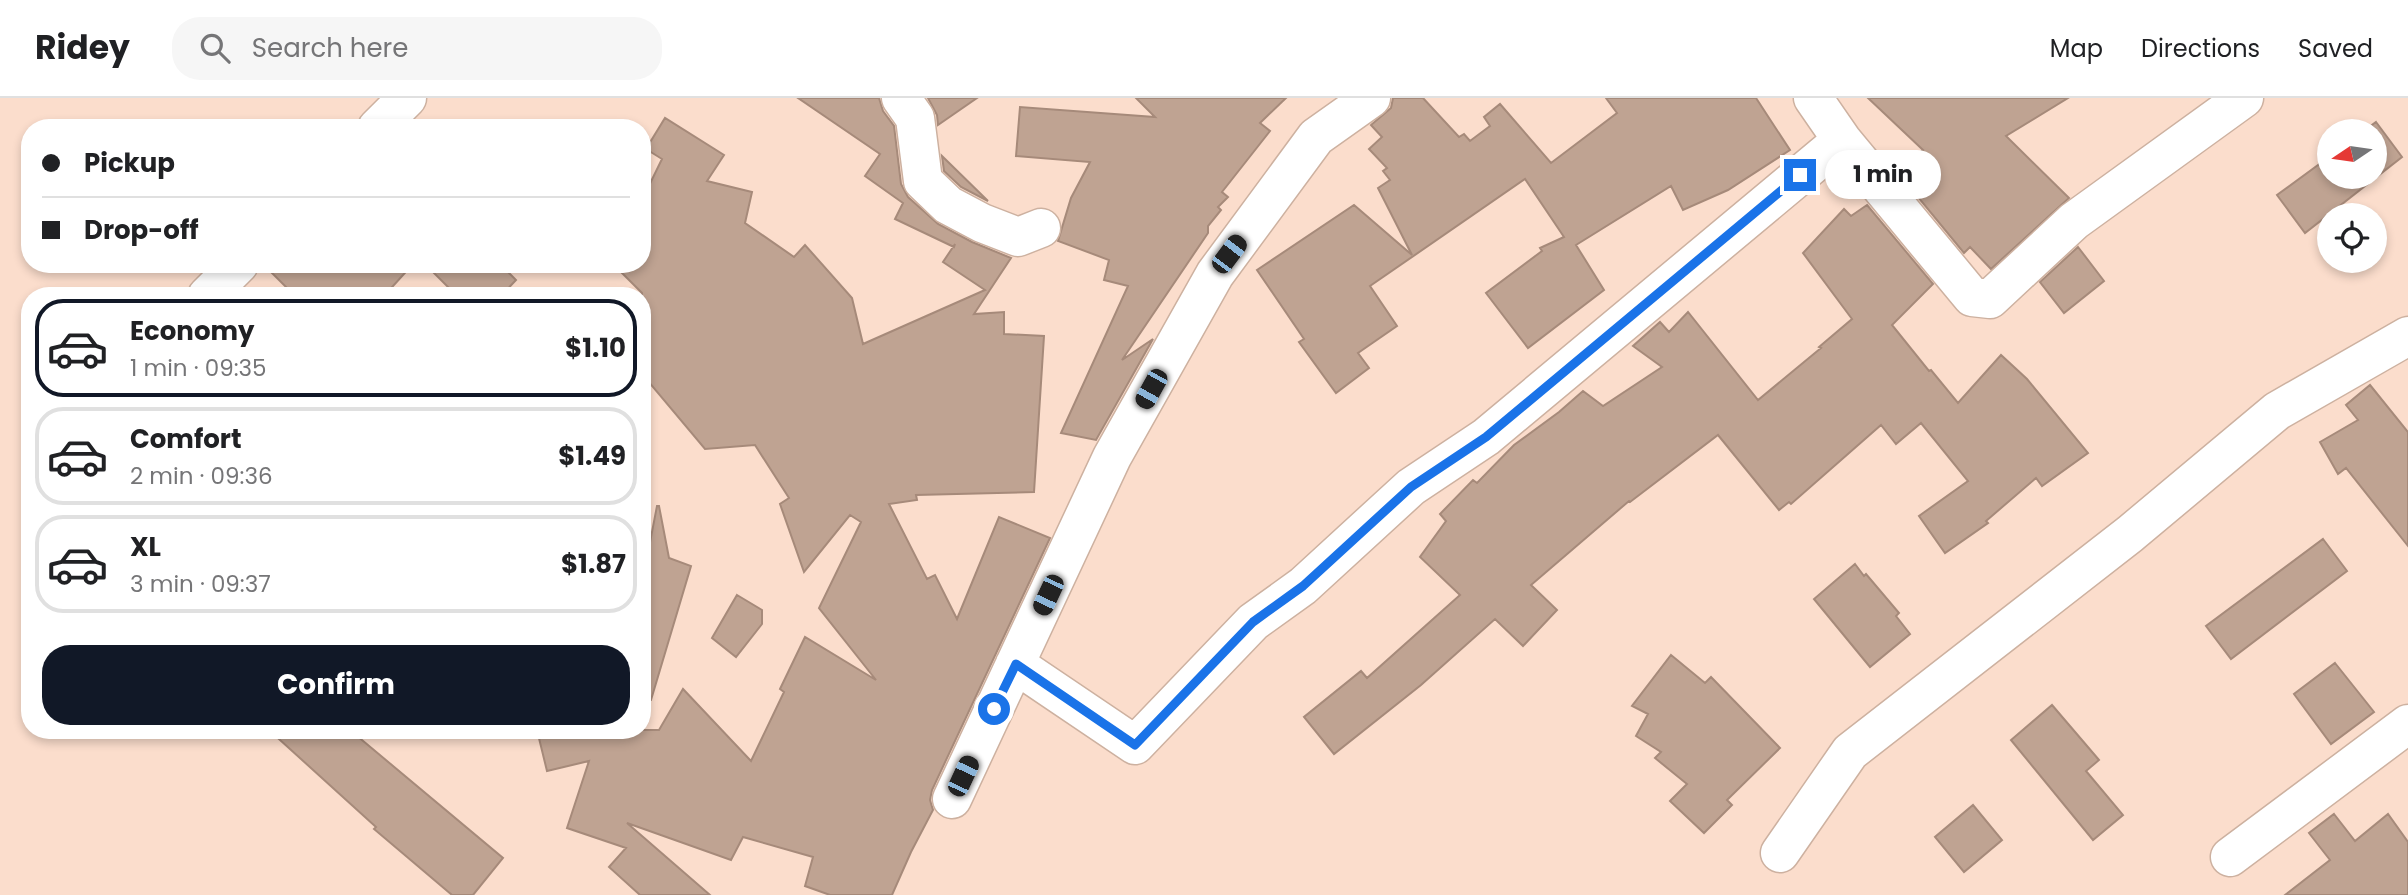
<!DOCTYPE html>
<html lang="en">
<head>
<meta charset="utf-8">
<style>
  :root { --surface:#fff; --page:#f6f6f6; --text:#202124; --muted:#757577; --line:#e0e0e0; --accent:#111827 }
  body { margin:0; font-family:Poppins,sans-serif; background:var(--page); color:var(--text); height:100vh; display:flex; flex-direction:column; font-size:26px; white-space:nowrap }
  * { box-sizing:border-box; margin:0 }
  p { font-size:23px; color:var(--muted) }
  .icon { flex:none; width:38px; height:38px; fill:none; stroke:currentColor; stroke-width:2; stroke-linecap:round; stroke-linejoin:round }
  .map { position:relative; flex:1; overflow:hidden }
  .panel { position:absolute; left:21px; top:189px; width:630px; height:452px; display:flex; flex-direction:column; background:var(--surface); border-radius:28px; box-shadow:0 4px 10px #0003 }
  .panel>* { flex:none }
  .top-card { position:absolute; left:21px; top:21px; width:630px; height:154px; border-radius:28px; box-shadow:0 4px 10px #0003; display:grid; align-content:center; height:154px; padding:0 21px; background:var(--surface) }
  .needle { width:46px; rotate:257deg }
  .controls { position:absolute; left:2317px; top:21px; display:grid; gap:14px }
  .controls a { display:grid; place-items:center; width:70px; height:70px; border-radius:50%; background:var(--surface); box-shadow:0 4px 10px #0003; font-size:35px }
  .end { position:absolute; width:32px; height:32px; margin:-16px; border:9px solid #1a73e8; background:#fff; box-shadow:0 0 0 4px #fff }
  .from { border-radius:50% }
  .bubble { position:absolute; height:49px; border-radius:24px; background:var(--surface); box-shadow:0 4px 10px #0003; font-size:23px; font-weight:700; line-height:49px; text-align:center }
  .car { position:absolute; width:21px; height:42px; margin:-21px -10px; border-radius:9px; box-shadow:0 0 5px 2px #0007; background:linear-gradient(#222 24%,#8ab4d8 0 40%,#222 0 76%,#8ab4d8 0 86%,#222 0) }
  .top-card b { display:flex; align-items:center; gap:24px; height:66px; font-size:26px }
  .top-card b+b { border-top:2px solid var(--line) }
  .top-card i { width:18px; height:18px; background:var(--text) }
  ul { padding:12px 0 0; list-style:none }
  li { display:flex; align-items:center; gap:21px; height:98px; margin:0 14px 10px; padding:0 7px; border:4px solid var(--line); border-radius:28px }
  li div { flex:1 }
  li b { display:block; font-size:26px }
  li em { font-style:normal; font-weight:700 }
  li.on { border-color:var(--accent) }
  li>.icon { width:63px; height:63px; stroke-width:1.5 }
  .primary-button { display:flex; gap:14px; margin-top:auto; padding:14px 21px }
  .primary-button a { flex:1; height:80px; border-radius:28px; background:var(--accent); color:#fff; font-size:28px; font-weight:700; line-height:80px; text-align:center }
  header { display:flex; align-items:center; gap:42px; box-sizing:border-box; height:98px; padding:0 35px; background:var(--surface); border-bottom:2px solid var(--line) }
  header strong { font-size:33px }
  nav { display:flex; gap:38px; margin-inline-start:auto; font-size:24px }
  .search { width:490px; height:63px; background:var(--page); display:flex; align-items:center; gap:18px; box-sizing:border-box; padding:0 24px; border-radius:28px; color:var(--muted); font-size:26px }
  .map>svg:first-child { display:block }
</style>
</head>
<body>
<header>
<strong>Ridey</strong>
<div class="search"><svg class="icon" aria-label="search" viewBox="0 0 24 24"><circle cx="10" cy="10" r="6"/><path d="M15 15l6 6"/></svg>Search here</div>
<nav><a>Map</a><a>Directions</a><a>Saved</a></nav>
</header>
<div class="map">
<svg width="2408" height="797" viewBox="0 0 2408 797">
  <rect width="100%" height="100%" fill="#fbddcc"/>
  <path fill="#bfa392" stroke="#a68a7a" stroke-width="2" d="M 798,0 L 879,0 L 883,13 L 894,28 L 901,86 L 908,99 L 938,126 L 972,144 L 1011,160 L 974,216 L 1004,214 L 1004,236 L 1044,238 L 1034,394 L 916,397 L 917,402 L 889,406 L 927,481 L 935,477 L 957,521 L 999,419 L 1050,440 L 932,692 L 930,702 L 933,712 L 911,754 L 892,797 L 830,797 L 805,788 L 813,759 L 743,739 L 731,762 L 627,725 L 710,797 L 640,797 L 609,769 L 626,750 L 567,730 L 589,663 L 547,673 L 537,632 L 659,632 L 683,591 L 751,663 L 784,594 L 780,591 L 805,539 L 876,582 L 819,510 L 861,424 L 850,417 L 804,474 L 780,406 L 789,400 L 755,347 L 705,351 L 642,276 L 642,195 L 613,166 L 642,166 L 642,102 L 662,61 L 646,51 L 665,20 L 724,57 L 707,83 L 752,94 L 745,125 L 794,159 L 805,147 L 852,200 L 863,246 L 985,192 L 943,164 L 955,146 L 954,149 L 895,121 L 903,105 L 865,78 L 880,56 Z
    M 928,0 L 977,0 L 938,27 L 937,17 Z
    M 1136,0 L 1286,0 L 1260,25 L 1270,33 L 1222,94 L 1228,99 L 1218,109 L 1221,112 L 1208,128 L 1208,135 L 1122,262 L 1153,241 L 1096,342 L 1061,335 L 1128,188 L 1104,182 L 1109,162 L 1058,143 L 1071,100 L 1090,64 L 1016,58 L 1020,9 L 1155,19 Z
    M 1393,0 L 1423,0 L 1459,39 L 1464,36 L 1470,43 L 1490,28 L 1484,19 L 1500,6 L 1551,65 L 1617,15 L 1606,0 L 1756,0 L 1790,52 L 1728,92 L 1683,112 L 1671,88 L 1576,147 L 1604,192 L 1528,250 L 1486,195 L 1542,153 L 1540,150 L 1564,139 L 1525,81 L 1370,188 L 1397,228 L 1358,255 L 1369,270 L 1336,295 L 1299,244 L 1304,241 L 1257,172 L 1354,107 L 1412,157 L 1378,90 L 1390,82 L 1383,73 L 1387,70 L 1369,51 L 1382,39 L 1371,27 L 1391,10 Z
    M 1868,0 L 2068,0 L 2006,38 L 2069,100 L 1991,171 L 1970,149 L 1964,155 L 1904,82 L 1909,79 L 1901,70 L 1923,52 Z
    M 2376,24 L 2402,59 L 2305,135 L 2277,97 L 2329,59 L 2329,79 L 2375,79 L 2375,33 L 2364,33 Z
    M 942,58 L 988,103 L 961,89 L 944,73 Z
    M 1867,107 L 1933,186 L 1892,227 L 1929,273 L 1931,272 L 1958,305 L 2001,257 L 2027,281 L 2088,355 L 2042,388 L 2036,380 L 1986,423 L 1988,425 L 1945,455 L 1919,418 L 1968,383 L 1921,325 L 1896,346 L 1881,327 L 1791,406 L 1789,404 L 1779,412 L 1718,337 L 1630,404 L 1629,403 L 1531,487 L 1557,512 L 1523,548 L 1495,521 L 1421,587 L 1334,656 L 1304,619 L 1361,573 L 1367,580 L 1460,497 L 1420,459 L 1446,423 L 1440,416 L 1473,382 L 1477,385 L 1514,347 L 1559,314 L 1583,293 L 1603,308 L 1662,269 L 1633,248 L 1660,224 L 1669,234 L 1688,214 L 1758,302 L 1821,250 L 1819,249 L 1852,221 L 1803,155 L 1844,111 L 1851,118 Z
    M 2078,149 L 2104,183 L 2064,215 L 2040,184 Z
    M 263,166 L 413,166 L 384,198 L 295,198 Z
    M 425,166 L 500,166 L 516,182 L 501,198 L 457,198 Z
    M 2370,287 L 2408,334 L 2408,448 L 2346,370 L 2338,376 L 2320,344 L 2358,322 L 2346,307 Z
    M 657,408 L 659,408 L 669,460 L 691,468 L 651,602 L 642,601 L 642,486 Z
    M 2323,441 L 2347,473 L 2231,561 L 2206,528 Z
    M 1855,466 L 1864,478 L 1866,476 L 1899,515 L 1896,518 L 1910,536 L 1870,569 L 1814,501 Z
    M 737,497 L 762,512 L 762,526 L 736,559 L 712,540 Z
    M 1671,557 L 1705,585 L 1711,579 L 1780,650 L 1727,702 L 1732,707 L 1704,735 L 1670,703 L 1687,686 L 1655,660 L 1661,654 L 1636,638 L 1648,616 L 1632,608 Z
    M 2335,565 L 2374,614 L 2331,646 L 2294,596 Z
    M 2052,607 L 2099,662 L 2086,673 L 2123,717 L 2093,742 L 2011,642 Z
    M 269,632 L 350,632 L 503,760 L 473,797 L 452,797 L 374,731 L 376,729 Z
    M 1973,707 L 2002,742 L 1964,774 L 1935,739 Z
    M 2334,716 L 2355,743 L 2388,716 L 2408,744 L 2408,797 L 2285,797 L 2330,762 L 2309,735 Z"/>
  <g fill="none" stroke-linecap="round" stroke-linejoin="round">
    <g stroke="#cdb1a0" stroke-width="41">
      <path id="minor" d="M 901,0 L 915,20 L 923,83 L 948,107 L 982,125 L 1018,139 L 1041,130
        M 1813,0 L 1842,42 L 1972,199 L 1990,201 L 2074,123 L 2244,0
        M 377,30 L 407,0
        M 207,198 L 239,166
        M 1015,566 L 1135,647 L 1253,524 L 1303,488 L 1411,389 L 1486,339 L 1842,42
        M 952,701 L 1112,359 L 1215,176 L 1316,39 L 1371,0
        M 1780,755 L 1850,654 L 2130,436 L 2277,313 L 2408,238
        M 2230,759 L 2408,626"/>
    </g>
    <use href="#minor" stroke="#fff" stroke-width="38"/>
  </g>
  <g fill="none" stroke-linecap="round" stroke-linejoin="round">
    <path stroke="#1a73e8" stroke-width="9" d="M 994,611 L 1016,566 L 1135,647 L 1253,524 L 1303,488 L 1411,389 L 1486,339 L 1800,77"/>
  </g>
</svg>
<div class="controls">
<a><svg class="needle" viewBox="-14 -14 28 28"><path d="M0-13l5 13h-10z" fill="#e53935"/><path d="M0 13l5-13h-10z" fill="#757577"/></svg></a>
<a><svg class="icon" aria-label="locate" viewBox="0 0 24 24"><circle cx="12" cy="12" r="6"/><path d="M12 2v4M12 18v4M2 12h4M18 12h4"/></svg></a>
</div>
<i class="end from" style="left:994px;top:611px"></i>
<i class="end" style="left:1800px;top:77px"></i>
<div class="bubble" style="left:1825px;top:52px;width:116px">1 min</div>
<i class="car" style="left:1229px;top:156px;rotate:37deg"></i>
<i class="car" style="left:1151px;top:291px;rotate:209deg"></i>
<i class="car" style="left:1048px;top:497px;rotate:205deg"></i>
<i class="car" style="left:963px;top:678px;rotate:25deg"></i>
<div class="top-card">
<b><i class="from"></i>Pickup</b>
<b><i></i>Drop-off</b>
</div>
<section class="panel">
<ul>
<li class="on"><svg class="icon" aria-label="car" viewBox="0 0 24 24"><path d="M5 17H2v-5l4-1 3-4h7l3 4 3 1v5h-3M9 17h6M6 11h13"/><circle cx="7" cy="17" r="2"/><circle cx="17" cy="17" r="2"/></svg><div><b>Economy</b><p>1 min · 09:35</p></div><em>$1.10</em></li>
<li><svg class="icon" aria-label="car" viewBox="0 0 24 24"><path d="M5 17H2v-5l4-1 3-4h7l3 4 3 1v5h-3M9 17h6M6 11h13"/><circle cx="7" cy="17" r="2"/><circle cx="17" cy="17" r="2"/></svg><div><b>Comfort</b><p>2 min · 09:36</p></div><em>$1.49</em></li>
<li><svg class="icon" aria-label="car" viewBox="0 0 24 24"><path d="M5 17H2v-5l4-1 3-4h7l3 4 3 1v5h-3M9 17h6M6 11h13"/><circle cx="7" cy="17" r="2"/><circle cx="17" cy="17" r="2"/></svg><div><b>XL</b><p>3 min · 09:37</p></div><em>$1.87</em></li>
</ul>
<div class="primary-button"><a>Confirm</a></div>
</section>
</div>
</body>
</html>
